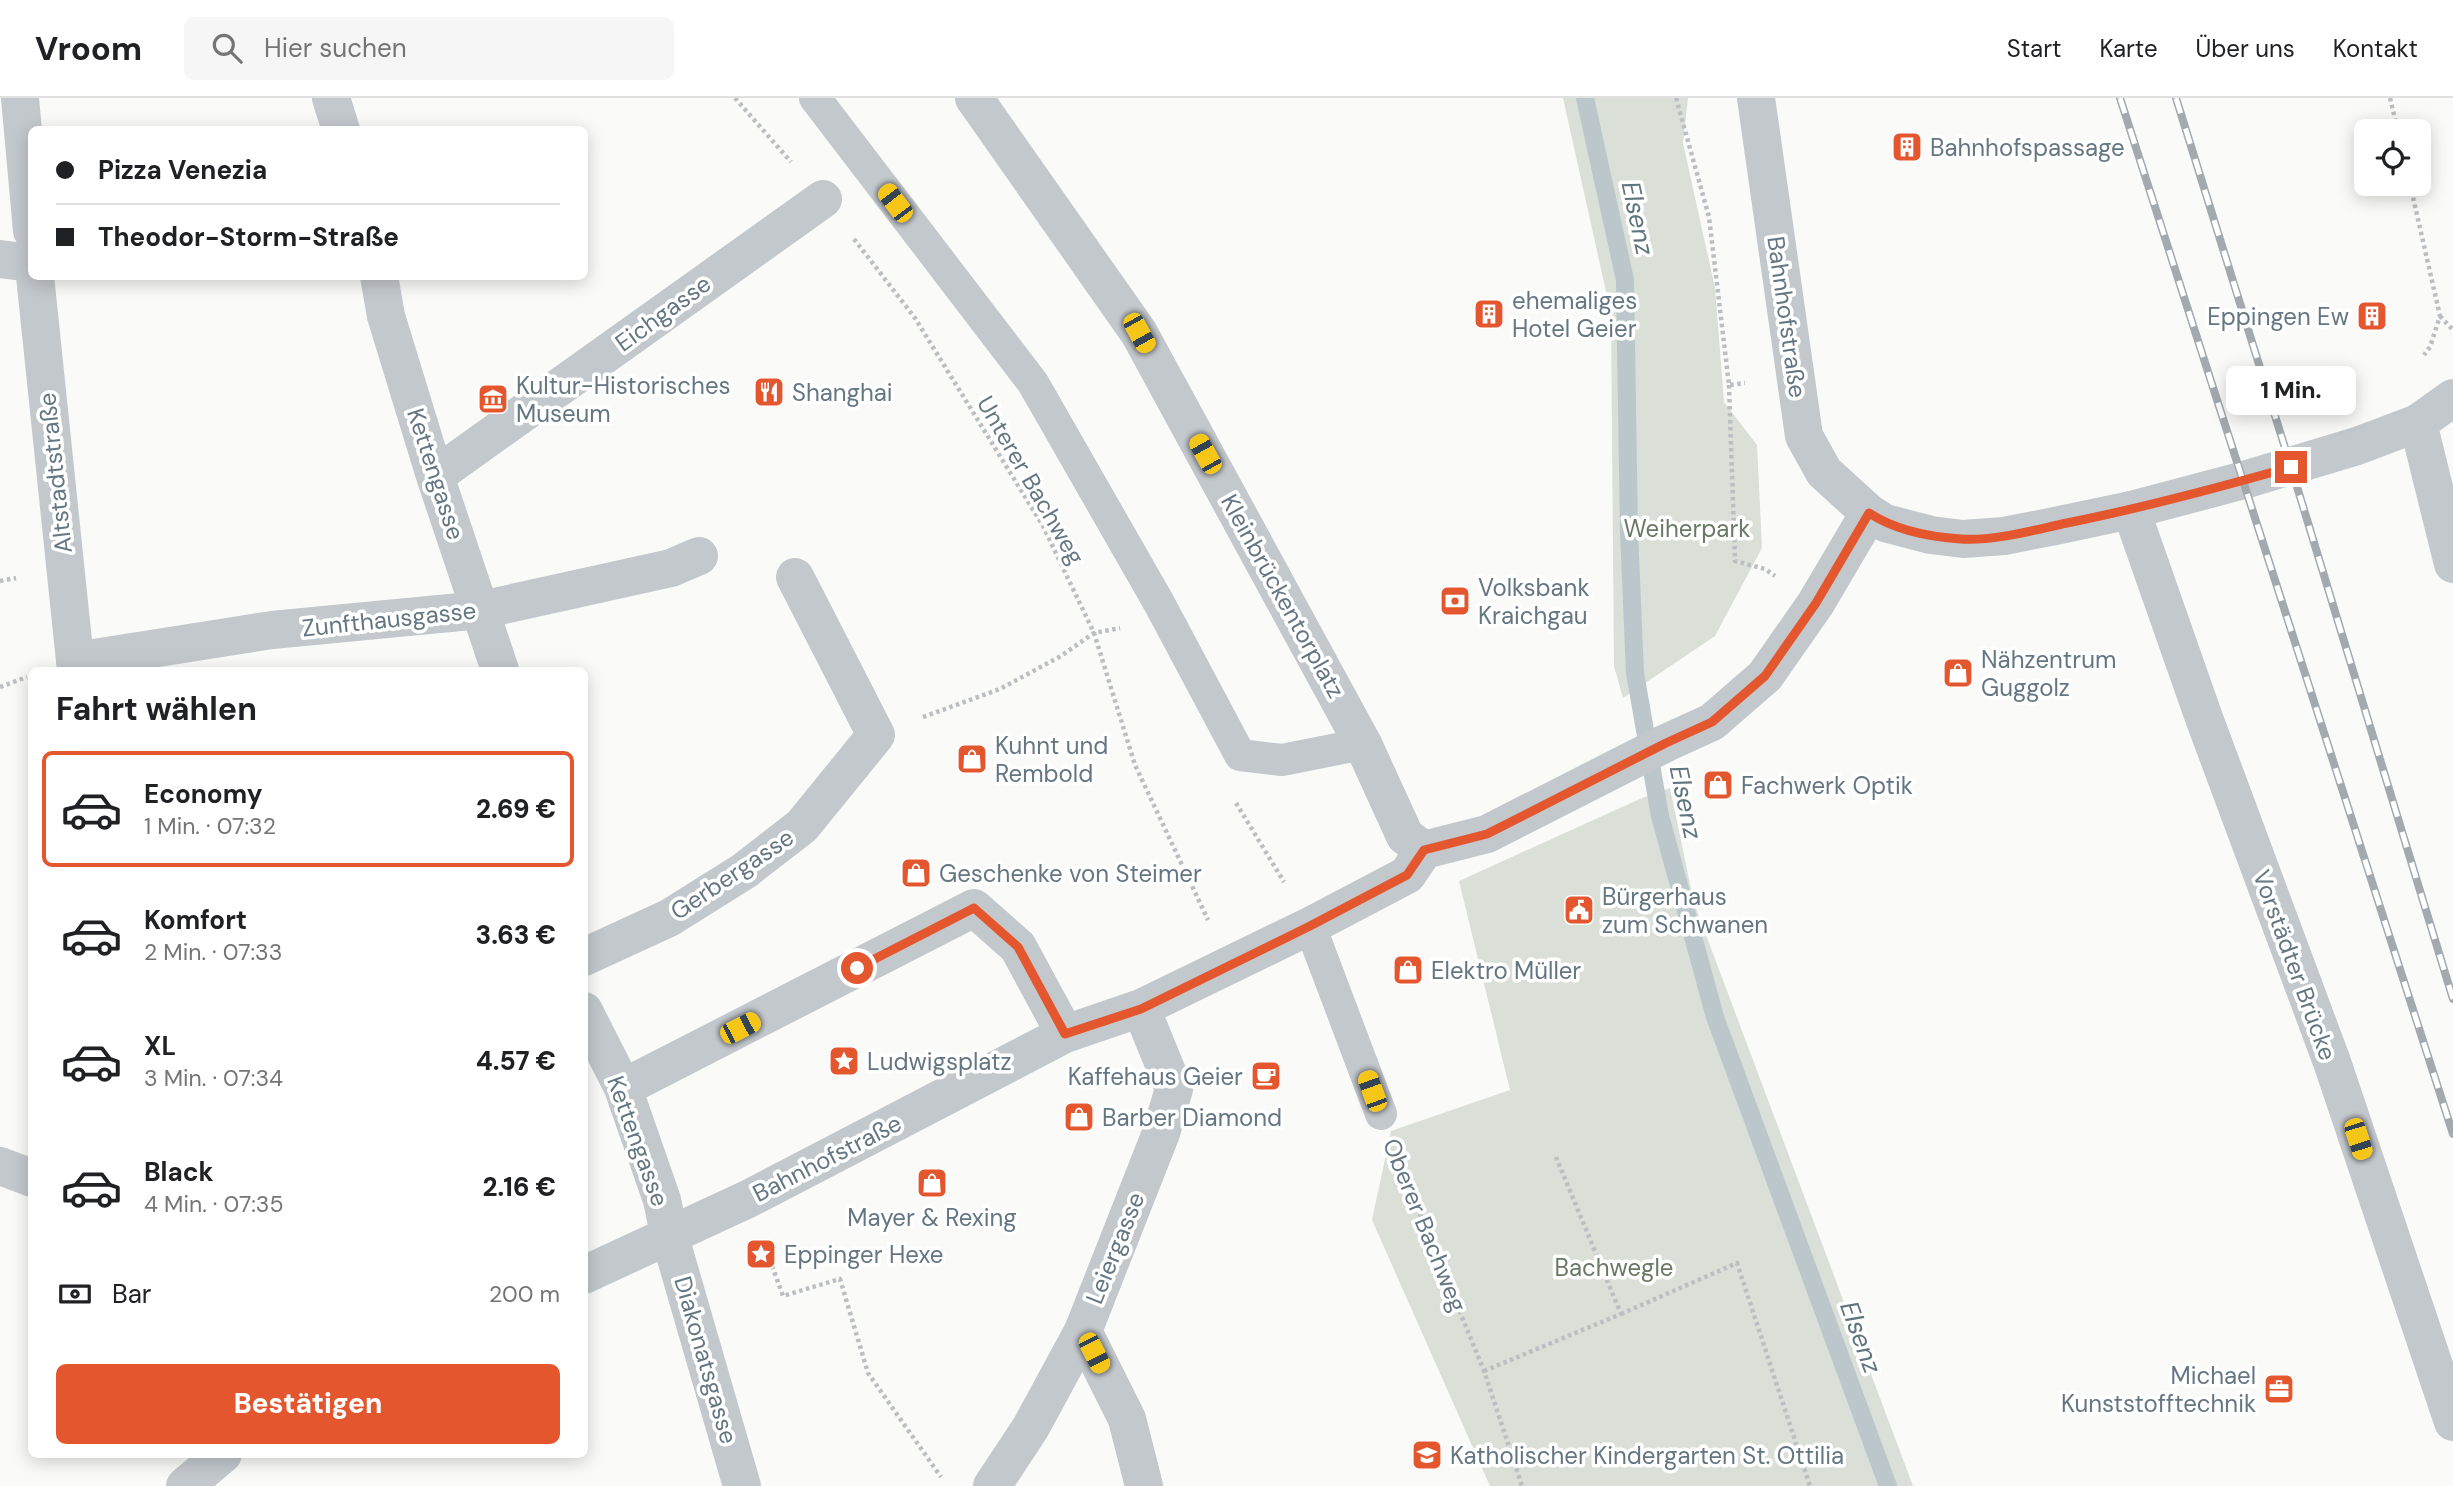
<!DOCTYPE html>
<html lang="de">
<head>
<meta charset="utf-8">
<style>
  :root { --surface:#fff; --page:#f6f6f6; --text:#202124; --muted:#757577; --line:#e0e0e0; --accent:#e4572e }
  body { margin:0; font-family:"DM Sans",sans-serif; background:var(--page); color:var(--text); height:100vh; display:flex; flex-direction:column; font-size:26px; white-space:nowrap }
  * { box-sizing:border-box; margin:0 }
  p { font-size:23px; color:var(--muted) }
  .icon { flex:none; width:38px; height:38px; fill:none; stroke:currentColor; stroke-width:2; stroke-linecap:round; stroke-linejoin:round }
  .map { position:relative; flex:1; overflow:hidden }
  .sheet { position:absolute; left:28px; top:569px; width:560px; height:791px; display:flex; flex-direction:column; background:var(--surface); border-radius:10px; box-shadow:0 4px 18px #0003 }
  .sheet>* { flex:none }
  .guide { position:absolute; left:28px; top:28px; width:560px; height:154px; border-radius:10px; box-shadow:0 4px 18px #0003; display:grid; align-content:center; height:154px; padding:0 28px; background:var(--surface) }
  .fabs { position:absolute; left:2354px; top:21px; display:grid; gap:14px }
  .fabs a { display:grid; place-items:center; width:77px; height:77px; border-radius:10px; background:var(--surface); box-shadow:0 4px 18px #0003; font-size:35px }
  .end { position:absolute; width:32px; height:32px; margin:-16px; border:9px solid #e4572e; background:#fff; box-shadow:0 0 0 4px #fff }
  .from { border-radius:50% }
  .bubble { position:absolute; height:49px; border-radius:10px; background:var(--surface); box-shadow:0 4px 18px #0003; font-size:23px; font-weight:800; line-height:49px; text-align:center }
  .car { position:absolute; width:21px; height:42px; margin:-21px -10px; border-radius:9px; box-shadow:0 0 5px 2px #0007; background:linear-gradient(#f5c518 24%,#345 0 40%,#f5c518 0 76%,#345 0 86%,#f5c518 0) }
  .guide b { display:flex; align-items:center; gap:24px; height:66px; font-size:26px }
  .guide b+b { border-top:2px solid var(--line) }
  .guide i { width:18px; height:18px; background:var(--text) }
  ul { padding:0; list-style:none }
  li { display:flex; align-items:center; gap:21px; height:116px; margin:0 14px 10px; padding:0 14px; border:4px solid transparent; border-radius:10px }
  li div { flex:1 }
  li b { display:block; font-size:26px }
  li em { font-style:normal; font-weight:800 }
  li.active { border-color:var(--accent) }
  li>.icon { width:63px; height:63px; stroke-width:1.5 }
  h2 { padding:0 28px; font-size:32px; line-height:84px }
  .pay { display:flex; align-items:center; gap:18px; height:77px; padding:0 28px; font-size:26px }
  .pay p { margin-inline-start:auto }
  .button { display:flex; gap:14px; margin-top:auto; padding:14px 28px }
  .button a { flex:1; height:80px; border-radius:10px; background:var(--accent); color:#fff; font-size:28px; font-weight:800; line-height:80px; text-align:center }
  header { display:flex; align-items:center; gap:42px; box-sizing:border-box; height:98px; padding:0 35px; background:var(--surface); border-bottom:2px solid var(--line) }
  header strong { font-size:33px }
  nav { display:flex; gap:38px; margin-inline-start:auto; font-size:24px }
  .search { width:490px; height:63px; background:var(--page); display:flex; align-items:center; gap:18px; box-sizing:border-box; padding:0 24px; border-radius:10px; color:var(--muted); font-size:26px }
  .map>svg:first-child { display:block }
</style>
</head>
<body>
<header>
<strong>Vroom</strong>
<div class="search"><svg class="icon" aria-label="search" viewBox="0 0 24 24"><circle cx="10" cy="10" r="6"/><path d="M15 15l6 6"/></svg>Hier suchen</div>
<nav><a>Start</a><a>Karte</a><a>Über uns</a><a>Kontakt</a></nav>
</header>
<div class="map">
<svg width="2453" height="1388" viewBox="0 0 2453 1388">
  <rect width="100%" height="100%" fill="#fafaf8"/>
  <path fill="#dadfd7" d="M 1563,0 L 1688,0 L 1683,45 L 1715,190 L 1724,304 L 1757,347 L 1762,450 L 1715,538 L 1623,600 L 1614,568 L 1611,216 Z
    M 1670,690 L 1694,805 L 1913,1388 L 1490,1388 L 1372,1122 L 1391,1033 L 1510,992 L 1459,783 L 1642,700 Z"/>
  <g fill="none" stroke-linecap="round" stroke-linejoin="round">
    <path stroke="#bbc7cb" stroke-width="18" d="M 1585,0 L 1625,182 L 1629,434 L 1635,575 L 1660,718 L 1715,919 L 1888,1388"/>
    <path stroke="#bbbfc2" stroke-width="4.5" stroke-dasharray="3.5 3.5" stroke-linecap="butt" d="M 735,0 L 791,64
      M 1676,0 L 1709,119 L 1729,287 L 1745,285
      M 2390,0 L 2398,33
      M 2410,86 L 2440,218 L 2430,249 L 2424,257
      M 854,141 L 915,220 L 1043,428 L 1094,535 L 1135,667 L 1208,822
      M 2440,218 L 2453,232
      M 1729,287 L 1735,463 L 1765,471 L 1775,478
      M 0,483 L 16,480
      M 0,589 L 27,579
      M 923,619 L 1000,591 L 1061,558 L 1094,535 L 1120,530
      M 1236,705 L 1284,784
      M 1396,1057 L 1484,1273 L 1522,1388
      M 765,1148 L 783,1198 L 840,1181 L 868,1275 L 941,1379
      M 1621,1216 L 1737,1165 L 1810,1388
      M 1484,1273 L 1621,1216 L 1556,1059"/>
    <path stroke="#c3c8cc" stroke-width="32" d="M 815,0 L 1033,285 L 1159,505 L 1240,657 L 1282,662 L 1363,646
      M 1310,828 L 1381,1016"/>
    <path stroke="#c3c8cc" stroke-width="38" d="M 20,0 L 32,133
      M 331,0 L 341,32
      M 974,0 L 1139,235 L 1363,646 L 1405,738 L 1424,752
      M 0,161 L 32,165
      M 35,178 L 76,572
      M 379,178 L 386,218 L 435,378 L 500,572
      M 2418,325 L 2453,466
      M 435,378 L 823,101
      M 2131,412 L 2204,620 L 2332,964 L 2453,1324
      M 75,563 L 272,532 L 481,512 L 671,470 L 699,458
      M 584,859 L 669,820 L 744,773 L 802,728 L 876,637 L 795,479
      M 584,913 L 623,990 L 662,1102 L 669,1136 L 742,1388
      M 623,990 L 974,810 L 1018,849 L 1065,936
      M 0,1068 L 32,1080
      M 584,1177 L 748,1101 L 1065,936 L 1141,910 L 1310,828 L 1407,777 L 1424,752 L 1487,736 L 1666,645 L 1712,624 L 1765,578 L 1816,505 L 1869,415
      M 1083,1233 L 1127,1321 L 1144,1388
      M 185,1388 L 223,1356
      M 992,1388 L 1031,1329 L 1083,1233 L 1161,1035 L 1174,991 L 1141,910"/>
    <path stroke="#c3c8cc" stroke-width="38" d="M 1756,0 L 1804,338 L 1824,374 L 1869,415 L 1885,425 L 1931,437 L 1963,441 L 2004,438 L 2055,428 L 2131,412 L 2244,382 L 2357,348 L 2418,325 L 2453,300"/>
    <g stroke="#a2aab0" stroke-width="8">
      <path id="rail" d="M 2120,0 L 2453,1036
        M 2176,0 L 2291,369 L 2453,901"/>
    </g>
    <use href="#rail" stroke="#fff" stroke-width="5" stroke-dasharray="16" stroke-linecap="butt"/>
  </g>
  <g fill="none" stroke-linecap="round" stroke-linejoin="round">
    <path stroke="#e4572e" stroke-width="9" d="M 857,870 L 974,810 L 1018,849 L 1065,936 L 1141,911 L 1310,828 L 1407,777 L 1424,752 L 1487,736 L 1666,645 L 1712,624 L 1765,578 L 1816,505 L 1869,415 C 1895,432 1930,439 1961,441 C 1996,443 2033,432 2067,425 C 2142,410 2217,390 2291,369"/>
  </g>
  <defs>
    <g id="building-square" transform="scale(1.575)"><rect x="-9" y="-9" width="18" height="18" rx="4" fill="#e4572e" stroke="#fff"/><path d="M-4-6H4V6H1V3H-1V6H-4ZM-2.5-4.3h1.7v1.8h-1.7ZM.8-4.3h1.7v1.8H.8ZM-2.5-1h1.7V.8h-1.7ZM.8-1h1.7V.8H.8Z" fill="#fff"/></g>
    <g id="restaurant-square" transform="scale(1.575)"><rect x="-9" y="-9" width="18" height="18" rx="4" fill="#e4572e" stroke="#fff"/><path d="M-5-6h1v4h1v-4h1v4h1v-4h1v5L-1.5 .5V6h-2V.5L-5-1ZM5-6V6H3V1.5H1.5Q1.5-4 5-6Z" fill="#fff"/></g>
    <g id="museum-square" transform="scale(1.575)"><rect x="-9" y="-9" width="18" height="18" rx="4" fill="#e4572e" stroke="#fff"/><path d="M0-6L6-3V-2H-6V-3ZM-5-1h2V3h-2ZM-1-1h2V3h-2ZM3-1h2V3H3ZM-6 4H6V6H-6Z" fill="#fff"/></g>
    <g id="bank-square" transform="scale(1.575)"><rect x="-9" y="-9" width="18" height="18" rx="4" fill="#e4572e" stroke="#fff"/><path d="M-6-4H6V4H-6ZM0-2.3a2.3 2.3 0 1 0 0 4.6a2.3 2.3 0 1 0 0-4.6Z" fill="#fff"/></g>
    <g id="shop-square" transform="scale(1.575)"><rect x="-9" y="-9" width="18" height="18" rx="4" fill="#e4572e" stroke="#fff"/><path d="M-5-2.5h2.3a2.7 3.5 0 0 1 5.4 0H5L5.5 6h-11ZM-1.5-2.5h3a1.5 2.3 0 0 0-3 0Z" fill="#fff"/></g>
    <g id="civic-square" transform="scale(1.575)"><rect x="-9" y="-9" width="18" height="18" rx="4" fill="#e4572e" stroke="#fff"/><path d="M-.6-6.5H3V-4.5H.6V-3L4-1V1h2V6H-6V1h2V-1L-.6-3ZM-1.2 2.5V6h2.4V2.5Z" fill="#fff"/></g>
    <g id="sight-square" transform="scale(1.575)"><rect x="-9" y="-9" width="18" height="18" rx="4" fill="#e4572e" stroke="#fff"/><path d="M0-6L1.8-2.2L6-1.7L2.9 1.2L3.7 5.4L0 3.3L-3.7 5.4L-2.9 1.2L-6-1.7L-1.8-2.2Z" fill="#fff"/></g>
    <g id="cafe-square" transform="scale(1.575)"><rect x="-9" y="-9" width="18" height="18" rx="4" fill="#e4572e" stroke="#fff"/><path d="M-5.5-4.5H6V0H3Q3 3.5 0 3.5H-2.5Q-5.5 3.5-5.5 0ZM3-3.2v2h1.7v-2ZM-6 4.5H4V6H-6Z" fill="#fff"/></g>
    <g id="office-square" transform="scale(1.575)"><rect x="-9" y="-9" width="18" height="18" rx="4" fill="#e4572e" stroke="#fff"/><path d="M-6-3h4V-5.5h4V-3h4V5H-6ZM-1-4.5V-3h2v-1.5ZM-6 0V1H6V0Z" fill="#fff"/></g>
    <g id="school-square" transform="scale(1.575)"><rect x="-9" y="-9" width="18" height="18" rx="4" fill="#e4572e" stroke="#fff"/><path d="M0-5L7-2L0 1L-7-2ZM-4 1L0 2.5L4 1V4Q0 6-4 4Z" fill="#fff"/></g>
  </defs>
  <g fill-rule="evenodd">
    <use href="#building-square" x="1907" y="49"/>
    <use href="#building-square" x="1489" y="216"/>
    <use href="#building-square" x="2372" y="218"/>
    <use href="#restaurant-square" x="769" y="294"/>
    <use href="#museum-square" x="493" y="301"/>
    <use href="#bank-square" x="1455" y="503"/>
    <use href="#shop-square" x="1958" y="575"/>
    <use href="#shop-square" x="972" y="661"/>
    <use href="#shop-square" x="1718" y="687"/>
    <use href="#shop-square" x="916" y="775"/>
    <use href="#civic-square" x="1579" y="812"/>
    <use href="#shop-square" x="1408" y="872"/>
    <use href="#sight-square" x="844" y="963"/>
    <use href="#cafe-square" x="1266" y="978"/>
    <use href="#shop-square" x="1079" y="1019"/>
    <use href="#shop-square" x="932" y="1085"/>
    <use href="#sight-square" x="761" y="1156"/>
    <use href="#office-square" x="2279" y="1291"/>
    <use href="#school-square" x="1427" y="1357"/>
  </g>
  <g text-anchor="middle" dominant-baseline="central" stroke-width="7" stroke-linejoin="round" paint-order="stroke">
    <g font-size="24" fill="#657683" stroke="#fff" text-anchor="start">
      <text x="1930" y="49">Bahnhofspassage</text>
      <text x="1512" y="202">ehemaliges<tspan x="1512" dy="28">Hotel Geier</tspan></text>
      <text x="2349" y="218" text-anchor="end">Eppingen Ew</text>
      <text x="516" y="287">Kultur-Historisches<tspan x="516" dy="28">Museum</tspan></text>
      <text x="792" y="294">Shanghai</text>
      <text x="1478" y="489">Volksbank<tspan x="1478" dy="28">Kraichgau</tspan></text>
      <text x="1981" y="561">Nähzentrum<tspan x="1981" dy="28">Guggolz</tspan></text>
      <text x="995" y="647">Kuhnt und<tspan x="995" dy="28">Rembold</tspan></text>
      <text x="1741" y="687">Fachwerk Optik</text>
      <text x="939" y="775">Geschenke von Steimer</text>
      <text x="1602" y="798">Bürgerhaus<tspan x="1602" dy="28">zum Schwanen</tspan></text>
      <text x="1431" y="872">Elektro Müller</text>
      <text x="867" y="963">Ludwigsplatz</text>
      <text x="1243" y="978" text-anchor="end">Kaffehaus Geier</text>
      <text x="1102" y="1019">Barber Diamond</text>
      <text x="932" y="1119" text-anchor="middle">Mayer &amp; Rexing</text>
      <text x="784" y="1156">Eppinger Hexe</text>
      <text x="2256" y="1277" text-anchor="end">Michael<tspan x="2256" dy="28">Kunststofftechnik</tspan></text>
      <text x="1450" y="1357">Katholischer Kindergarten St. Ottilia</text>
    </g>
    <g font-size="24" fill="#657683" stroke="#fff">
      <text transform="translate(663 215) rotate(-36)">Eichgasse</text>
      <text transform="translate(1787 219) rotate(82)">Bahnhofstraße</text>
      <text transform="translate(55 375) rotate(-96)">Altstadtstraße</text>
      <text transform="translate(436 376) rotate(72)">Kettengasse</text>
      <text transform="translate(1031 382) rotate(60)">Unterer Bachweg</text>
      <text transform="translate(1283 498) rotate(61)">Kleinbrückentorplatz</text>
      <text transform="translate(389 521) rotate(-6)">Zunfthausgasse</text>
      <text transform="translate(732 776) rotate(-34)">Gerbergasse</text>
      <text transform="translate(2295 867) rotate(70)">Vorstädter Brücke</text>
      <text transform="translate(638 1043) rotate(70)">Kettengasse</text>
      <text transform="translate(827 1060) rotate(-27)">Bahnhofstraße</text>
      <text transform="translate(1425 1127) rotate(68)">Oberer Bachweg</text>
      <text transform="translate(1115 1150) rotate(-68)">Leiergasse</text>
      <text transform="translate(706 1262) rotate(74)">Diakonatsgasse</text>
    </g>
    <g font-size="24" fill="#687a64" stroke="#fff">
      <text x="1687" y="430">Weiherpark</text>
      <text x="1614" y="1169">Bachwegle</text>
    </g>
    <g font-size="26" font-style="italic" fill="#60757c" stroke="#fff">
      <text transform="translate(1638 120) rotate(78)">Elsenz</text>
      <text transform="translate(1686 704) rotate(78)">Elsenz</text>
      <text transform="translate(1861 1239) rotate(70)">Elsenz</text>
    </g>
  </g>
</svg>
<div class="fabs">
<a><svg class="icon" aria-label="locate" viewBox="0 0 24 24"><circle cx="12" cy="12" r="6"/><path d="M12 2v4M12 18v4M2 12h4M18 12h4"/></svg></a>
</div>
<i class="end from" style="left:857px;top:870px"></i>
<i class="end" style="left:2291px;top:369px"></i>
<div class="bubble" style="left:2226px;top:268px;width:130px">1 Min.</div>
<i class="car" style="left:895px;top:105px;rotate:323deg"></i>
<i class="car" style="left:1139px;top:235px;rotate:151deg"></i>
<i class="car" style="left:1205px;top:356px;rotate:331deg"></i>
<i class="car" style="left:740px;top:930px;rotate:63deg"></i>
<i class="car" style="left:1372px;top:993px;rotate:340deg"></i>
<i class="car" style="left:2358px;top:1041px;rotate:162deg"></i>
<i class="car" style="left:1094px;top:1255px;rotate:153deg"></i>
<div class="guide">
<b><i class="from"></i>Pizza Venezia</b>
<b><i></i>Theodor-Storm-Straße</b>
</div>
<section class="sheet">
<h2>Fahrt wählen</h2>
<ul>
<li class="active"><svg class="icon" aria-label="car" viewBox="0 0 24 24"><path d="M5 17H2v-5l4-1 3-4h7l3 4 3 1v5h-3M9 17h6M6 11h13"/><circle cx="7" cy="17" r="2"/><circle cx="17" cy="17" r="2"/></svg><div><b>Economy</b><p>1 Min. · 07:32</p></div><em>2.69 €</em></li>
<li><svg class="icon" aria-label="car" viewBox="0 0 24 24"><path d="M5 17H2v-5l4-1 3-4h7l3 4 3 1v5h-3M9 17h6M6 11h13"/><circle cx="7" cy="17" r="2"/><circle cx="17" cy="17" r="2"/></svg><div><b>Komfort</b><p>2 Min. · 07:33</p></div><em>3.63 €</em></li>
<li><svg class="icon" aria-label="car" viewBox="0 0 24 24"><path d="M5 17H2v-5l4-1 3-4h7l3 4 3 1v5h-3M9 17h6M6 11h13"/><circle cx="7" cy="17" r="2"/><circle cx="17" cy="17" r="2"/></svg><div><b>XL</b><p>3 Min. · 07:34</p></div><em>4.57 €</em></li>
<li><svg class="icon" aria-label="car" viewBox="0 0 24 24"><path d="M5 17H2v-5l4-1 3-4h7l3 4 3 1v5h-3M9 17h6M6 11h13"/><circle cx="7" cy="17" r="2"/><circle cx="17" cy="17" r="2"/></svg><div><b>Black</b><p>4 Min. · 07:35</p></div><em>2.16 €</em></li>
</ul>
<div class="pay"><svg class="icon" aria-label="cash" viewBox="0 0 24 24"><path d="M3 7h18v10H3z"/><circle cx="12" cy="12" r="2"/></svg>Bar<p>200 m</p></div>
<div class="button"><a>Bestätigen</a></div>
</section>
</div>
</body>
</html>
